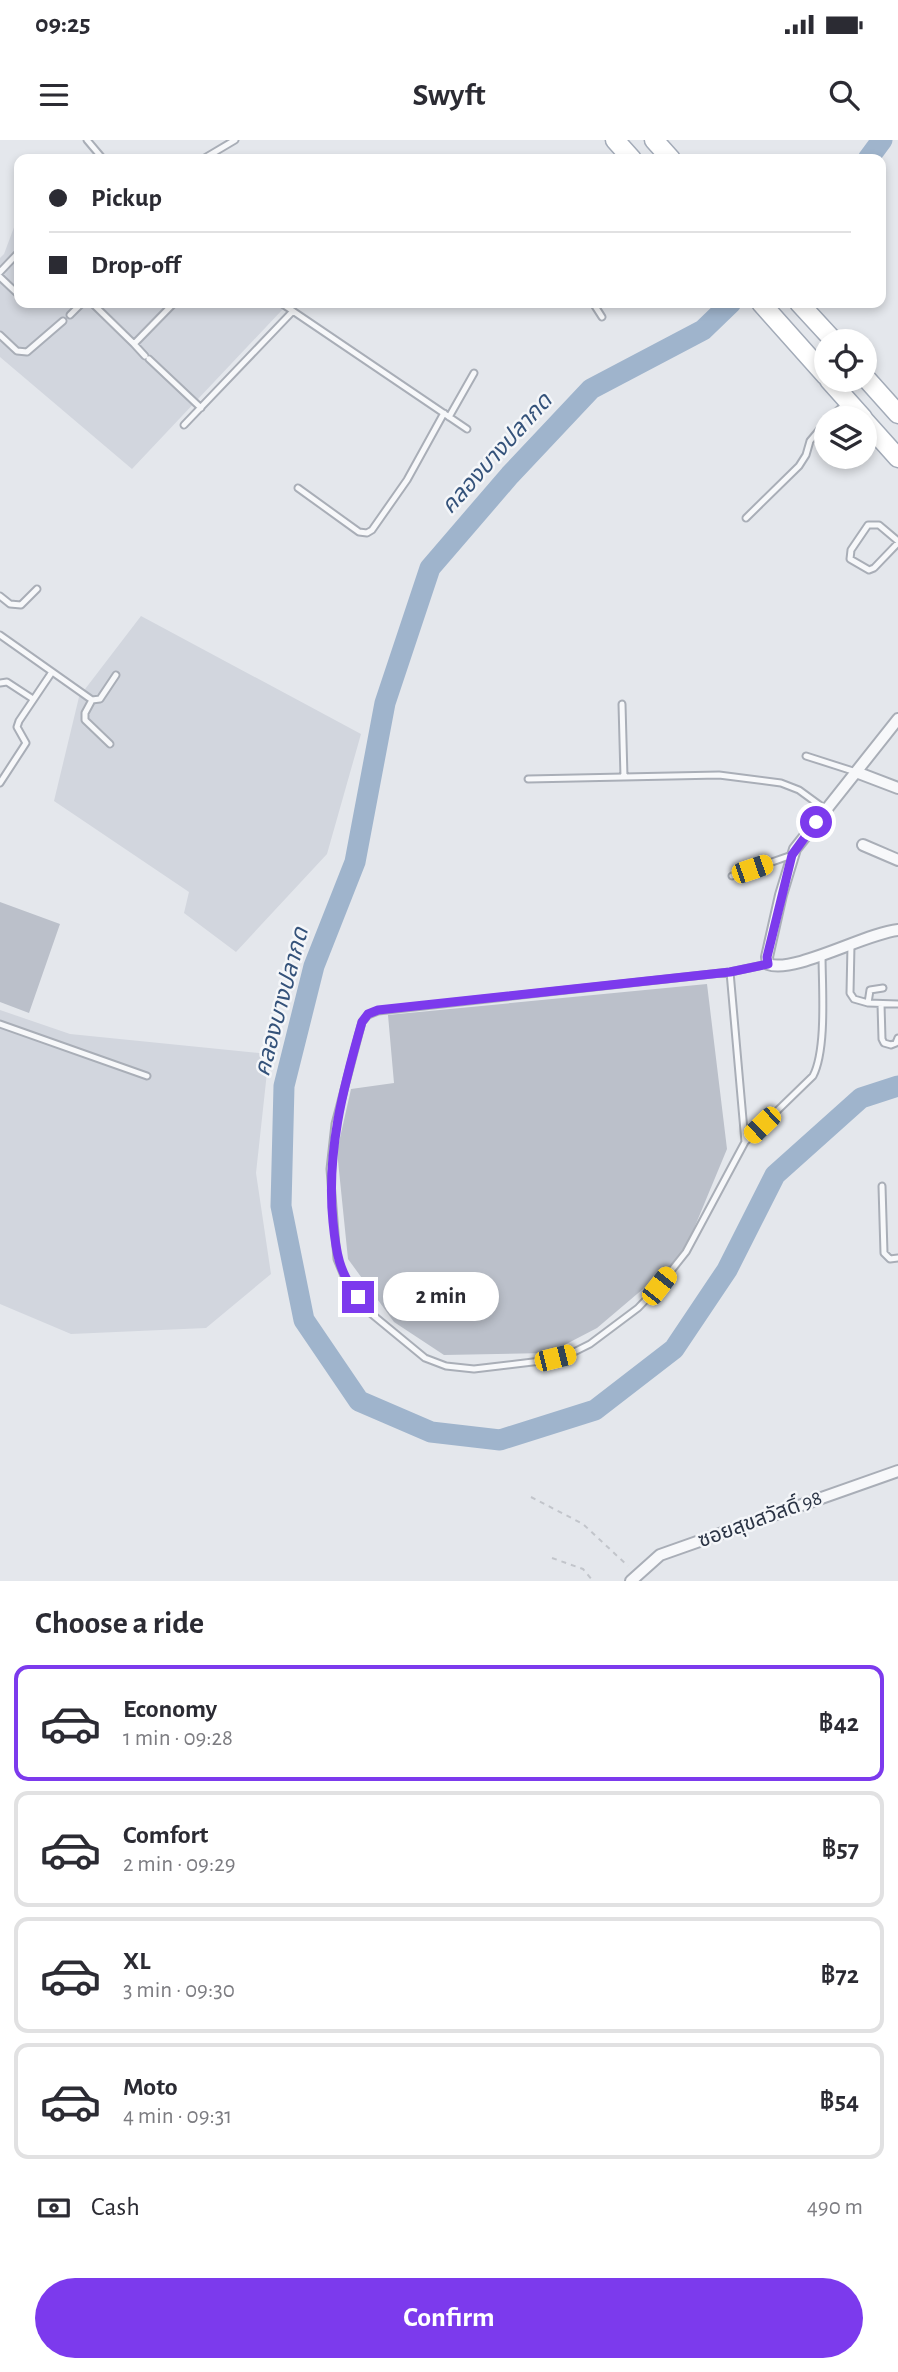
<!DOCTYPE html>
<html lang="en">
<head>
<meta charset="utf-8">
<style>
  :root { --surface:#fff; --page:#f2f2f3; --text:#2b2b33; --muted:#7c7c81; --line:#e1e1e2; --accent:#7c3aed }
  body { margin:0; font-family:"Alegreya Sans","Noto Sans Thai",sans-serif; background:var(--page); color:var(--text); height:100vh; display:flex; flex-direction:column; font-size:26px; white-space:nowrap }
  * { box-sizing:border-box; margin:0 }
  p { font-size:23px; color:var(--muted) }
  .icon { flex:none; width:38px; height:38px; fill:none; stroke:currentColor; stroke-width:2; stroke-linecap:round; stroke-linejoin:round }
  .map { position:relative; height:1441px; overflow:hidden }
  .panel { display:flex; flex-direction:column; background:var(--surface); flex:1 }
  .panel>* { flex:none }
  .top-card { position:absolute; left:14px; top:14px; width:872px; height:154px; border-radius:14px; box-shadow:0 4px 10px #0003; display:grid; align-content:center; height:154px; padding:0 35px; background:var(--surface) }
  .controls { position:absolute; left:814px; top:189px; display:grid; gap:14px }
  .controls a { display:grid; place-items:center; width:63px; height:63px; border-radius:50%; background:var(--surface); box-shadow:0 4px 10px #0003; font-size:35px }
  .end { position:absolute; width:32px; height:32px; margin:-16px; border:9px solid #7c3aed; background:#fff; box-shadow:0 0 0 4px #fff }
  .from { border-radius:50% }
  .bubble { position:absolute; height:49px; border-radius:24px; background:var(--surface); box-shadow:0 4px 10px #0003; font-size:23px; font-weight:600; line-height:49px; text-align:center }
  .car { position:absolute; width:21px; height:42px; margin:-21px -10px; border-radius:9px; box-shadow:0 0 5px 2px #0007; background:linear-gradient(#f5c518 24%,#345 0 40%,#f5c518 0 76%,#345 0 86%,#f5c518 0) }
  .top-card b { display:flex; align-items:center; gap:24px; height:66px; font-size:26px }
  .top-card b+b { border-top:2px solid var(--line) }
  .top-card i { width:18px; height:18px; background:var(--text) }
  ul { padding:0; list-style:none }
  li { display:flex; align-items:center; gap:21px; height:116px; margin:0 14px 10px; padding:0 21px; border:4px solid var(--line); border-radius:14px }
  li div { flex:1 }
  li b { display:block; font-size:26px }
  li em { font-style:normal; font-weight:600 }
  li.active { border-color:var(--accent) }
  li>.icon { width:63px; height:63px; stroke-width:1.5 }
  h2 { padding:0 35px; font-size:32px; line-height:84px }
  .pay { display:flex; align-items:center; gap:18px; height:77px; padding:0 35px; font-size:26px }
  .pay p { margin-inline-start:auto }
  .action { display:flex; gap:14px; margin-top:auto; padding:14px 35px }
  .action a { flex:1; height:80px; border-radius:42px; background:var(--accent); color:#fff; font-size:28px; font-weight:600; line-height:80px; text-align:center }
  .status { display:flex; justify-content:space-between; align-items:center; height:49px; padding:0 35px; background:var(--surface); direction:ltr }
  .status svg { height:19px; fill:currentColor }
  header { display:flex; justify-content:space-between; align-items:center; height:91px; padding:0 35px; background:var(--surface); font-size:32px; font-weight:600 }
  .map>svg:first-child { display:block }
</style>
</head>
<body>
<div class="status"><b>09:25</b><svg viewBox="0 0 49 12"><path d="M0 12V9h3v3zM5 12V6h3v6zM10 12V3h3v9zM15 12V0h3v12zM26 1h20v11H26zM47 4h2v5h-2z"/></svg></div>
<header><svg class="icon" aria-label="menu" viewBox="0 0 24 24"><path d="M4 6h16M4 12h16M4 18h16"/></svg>Swyft<svg class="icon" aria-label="search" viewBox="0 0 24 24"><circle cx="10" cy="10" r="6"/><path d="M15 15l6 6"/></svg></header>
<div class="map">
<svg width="898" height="1441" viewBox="0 0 898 1441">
  <rect width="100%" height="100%" fill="#e4e7ec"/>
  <path fill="#d2d6de" d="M 19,74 L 19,163 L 273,163 L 283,169 L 132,329 L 0,217 L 0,118 L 4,114 Z
    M 141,476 L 361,594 L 327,714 L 236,812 L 184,773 L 189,752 L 54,661 L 79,557 Z
    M 0,870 L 70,894 L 269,914 L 256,1033 L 271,1134 L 206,1188 L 71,1194 L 0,1164 Z"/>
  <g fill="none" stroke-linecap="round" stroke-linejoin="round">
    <path stroke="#9fb4cc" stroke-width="21" d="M 868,19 L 882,0
      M 731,163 L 703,190 L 591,249 L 510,335 L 430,428 L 385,563 L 355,722 L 314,826 L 284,946 L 281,1066 L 304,1180 L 359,1261 L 431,1292 L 500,1300 L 595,1270 L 674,1209 L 727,1130 L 775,1035 L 861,958 L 898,946"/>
  </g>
  <path fill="#bbc0ca" d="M 0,762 L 60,784 L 29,873 L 0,862 Z
    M 707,844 L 727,1009 L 683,1115 L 597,1188 L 549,1213 L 444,1215 L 394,1182 L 348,1119 L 337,1011 L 351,949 L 394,943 L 388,875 Z"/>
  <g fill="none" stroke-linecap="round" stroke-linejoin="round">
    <g stroke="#a9aeb7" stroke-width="9">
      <path id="service" d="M 87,0 L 103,19
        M 203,19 L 235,0
        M 0,132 L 19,112
        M 0,137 L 19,155
        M 92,163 L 134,204 L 174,163
        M 281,163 L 467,289
        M 593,163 L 602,177
        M 70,175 L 82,163
        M 0,195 L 17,211 L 27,212 L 63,181
        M 134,204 L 145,216
        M 149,219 L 201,268
        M 449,277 L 474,233
        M 830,278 L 846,263
        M 184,285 L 293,171
        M 298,348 L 359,392 L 367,393 L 372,390 L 407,340 L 444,273
        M 746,378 L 799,326 L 806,315 L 810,301 L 826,282
        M 898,401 L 879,385 L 868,385 L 851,410 L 850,419 L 869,430 L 874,428 L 898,403
        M 0,456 L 10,464 L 21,465 L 37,449
        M 0,495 L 92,560 L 100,559 L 116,535
        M 0,543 L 7,542 L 33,559
        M 92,560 L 85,573 L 85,580 L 110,604
        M 622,564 L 624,637
        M 806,616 L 856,632
        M 528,639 L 719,635 L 781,643 L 799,650 L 825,669
        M 0,643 L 26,603 L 17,587 L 19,581 L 52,532
        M 732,736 L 792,715
        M 851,805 L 850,853 L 854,859 L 868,863 L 870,850 L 883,848
        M 730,832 L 745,1002 L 686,1112 L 659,1146 L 638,1168 L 590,1204 L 570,1214 L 541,1221 L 474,1229 L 446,1226 L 425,1218 L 368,1171 L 347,1143 L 337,1119 L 330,1029 L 335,984 L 362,882 L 368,875 L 378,871 L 730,832 L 768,824
        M 868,863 L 898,864
        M 881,864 L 882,899 L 884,903 L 891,905 L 896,903 L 898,898
        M 0,884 L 147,936
        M 745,1002 L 813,936 C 827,909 822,846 822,814
        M 882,1046 L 884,1113 L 890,1119 L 898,1118"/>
    </g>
    <g stroke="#a9aeb7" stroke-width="14">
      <path id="minor" d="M 898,579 L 795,709 L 781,755 L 767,817 L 768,824 C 794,834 866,793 898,790
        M 856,632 L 898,648
        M 863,705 L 898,720
        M 631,1441 L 660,1415 L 898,1331"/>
    </g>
    <g stroke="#a3abb8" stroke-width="21">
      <path id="primary" d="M 615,0 L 632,19
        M 654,0 L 671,19
        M 761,163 L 826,236
        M 799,163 L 834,201
        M 864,236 L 898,274
        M 829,240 L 863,278
        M 864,280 L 898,318"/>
    </g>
    <path stroke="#c2c5cb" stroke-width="2" stroke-dasharray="5 5" stroke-linecap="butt" d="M 531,1357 L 583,1384 L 628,1426
      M 552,1418 L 583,1429 L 593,1441"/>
    <use href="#service" stroke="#f7f8fa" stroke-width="5"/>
    <use href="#minor" stroke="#f7f8fa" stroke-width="10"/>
    <use href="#primary" stroke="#fff" stroke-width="18"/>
  </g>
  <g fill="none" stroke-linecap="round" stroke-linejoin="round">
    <path stroke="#7c3aed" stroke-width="9" d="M 358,1157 C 339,1132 336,1113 333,1082 C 326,1013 343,948 362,882 L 368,874 L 378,870 L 730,832 L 768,824 L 767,817 L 792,715 L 816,682"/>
  </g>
  <g text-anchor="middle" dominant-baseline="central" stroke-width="5" stroke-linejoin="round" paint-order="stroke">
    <g font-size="21" fill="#2b3445" stroke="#f4f6f9">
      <text transform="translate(760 1379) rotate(-20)">ซอยสุขสวัสดิ์ 98</text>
    </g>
    <g font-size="23" font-style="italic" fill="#34527a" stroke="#f4f6f9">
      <text transform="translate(497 314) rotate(-48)">คลองบางปลากด</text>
      <text transform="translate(282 862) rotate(-75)">คลองบางปลากด</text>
    </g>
  </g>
</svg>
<div class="controls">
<a><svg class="icon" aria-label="locate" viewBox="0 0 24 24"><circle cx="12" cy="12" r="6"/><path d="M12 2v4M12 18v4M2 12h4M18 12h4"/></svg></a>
<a><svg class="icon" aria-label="layers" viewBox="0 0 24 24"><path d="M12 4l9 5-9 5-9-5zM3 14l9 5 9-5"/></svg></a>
</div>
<i class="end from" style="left:816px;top:682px"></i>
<i class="end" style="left:358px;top:1157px"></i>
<div class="bubble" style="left:383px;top:1132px;width:116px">2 min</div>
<i class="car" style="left:752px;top:729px;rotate:71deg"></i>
<i class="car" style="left:762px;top:985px;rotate:226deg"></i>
<i class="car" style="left:659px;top:1146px;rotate:38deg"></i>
<i class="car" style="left:555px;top:1218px;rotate:76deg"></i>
<div class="top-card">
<b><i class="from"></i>Pickup</b>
<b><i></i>Drop-off</b>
</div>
</div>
<section class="panel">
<h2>Choose a ride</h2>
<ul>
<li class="active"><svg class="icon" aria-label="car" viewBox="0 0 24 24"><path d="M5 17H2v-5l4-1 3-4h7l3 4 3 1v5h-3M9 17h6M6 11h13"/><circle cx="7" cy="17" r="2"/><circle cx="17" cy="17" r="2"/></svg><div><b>Economy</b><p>1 min · 09:28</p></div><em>฿42</em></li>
<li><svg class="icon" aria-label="car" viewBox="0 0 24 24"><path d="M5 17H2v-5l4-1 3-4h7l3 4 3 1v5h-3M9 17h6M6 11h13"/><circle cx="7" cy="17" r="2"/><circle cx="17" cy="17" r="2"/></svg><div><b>Comfort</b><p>2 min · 09:29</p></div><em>฿57</em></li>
<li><svg class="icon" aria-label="car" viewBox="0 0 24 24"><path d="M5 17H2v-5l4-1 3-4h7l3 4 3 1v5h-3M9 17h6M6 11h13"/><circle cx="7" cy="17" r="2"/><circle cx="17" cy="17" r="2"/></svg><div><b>XL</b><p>3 min · 09:30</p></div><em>฿72</em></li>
<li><svg class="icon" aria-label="car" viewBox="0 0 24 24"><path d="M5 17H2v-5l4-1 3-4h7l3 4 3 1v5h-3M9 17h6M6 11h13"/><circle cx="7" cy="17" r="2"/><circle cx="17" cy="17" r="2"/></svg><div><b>Moto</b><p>4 min · 09:31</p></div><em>฿54</em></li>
</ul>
<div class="pay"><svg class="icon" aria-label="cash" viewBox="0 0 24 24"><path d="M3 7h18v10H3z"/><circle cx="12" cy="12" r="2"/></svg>Cash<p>490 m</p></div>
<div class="action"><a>Confirm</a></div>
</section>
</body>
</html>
